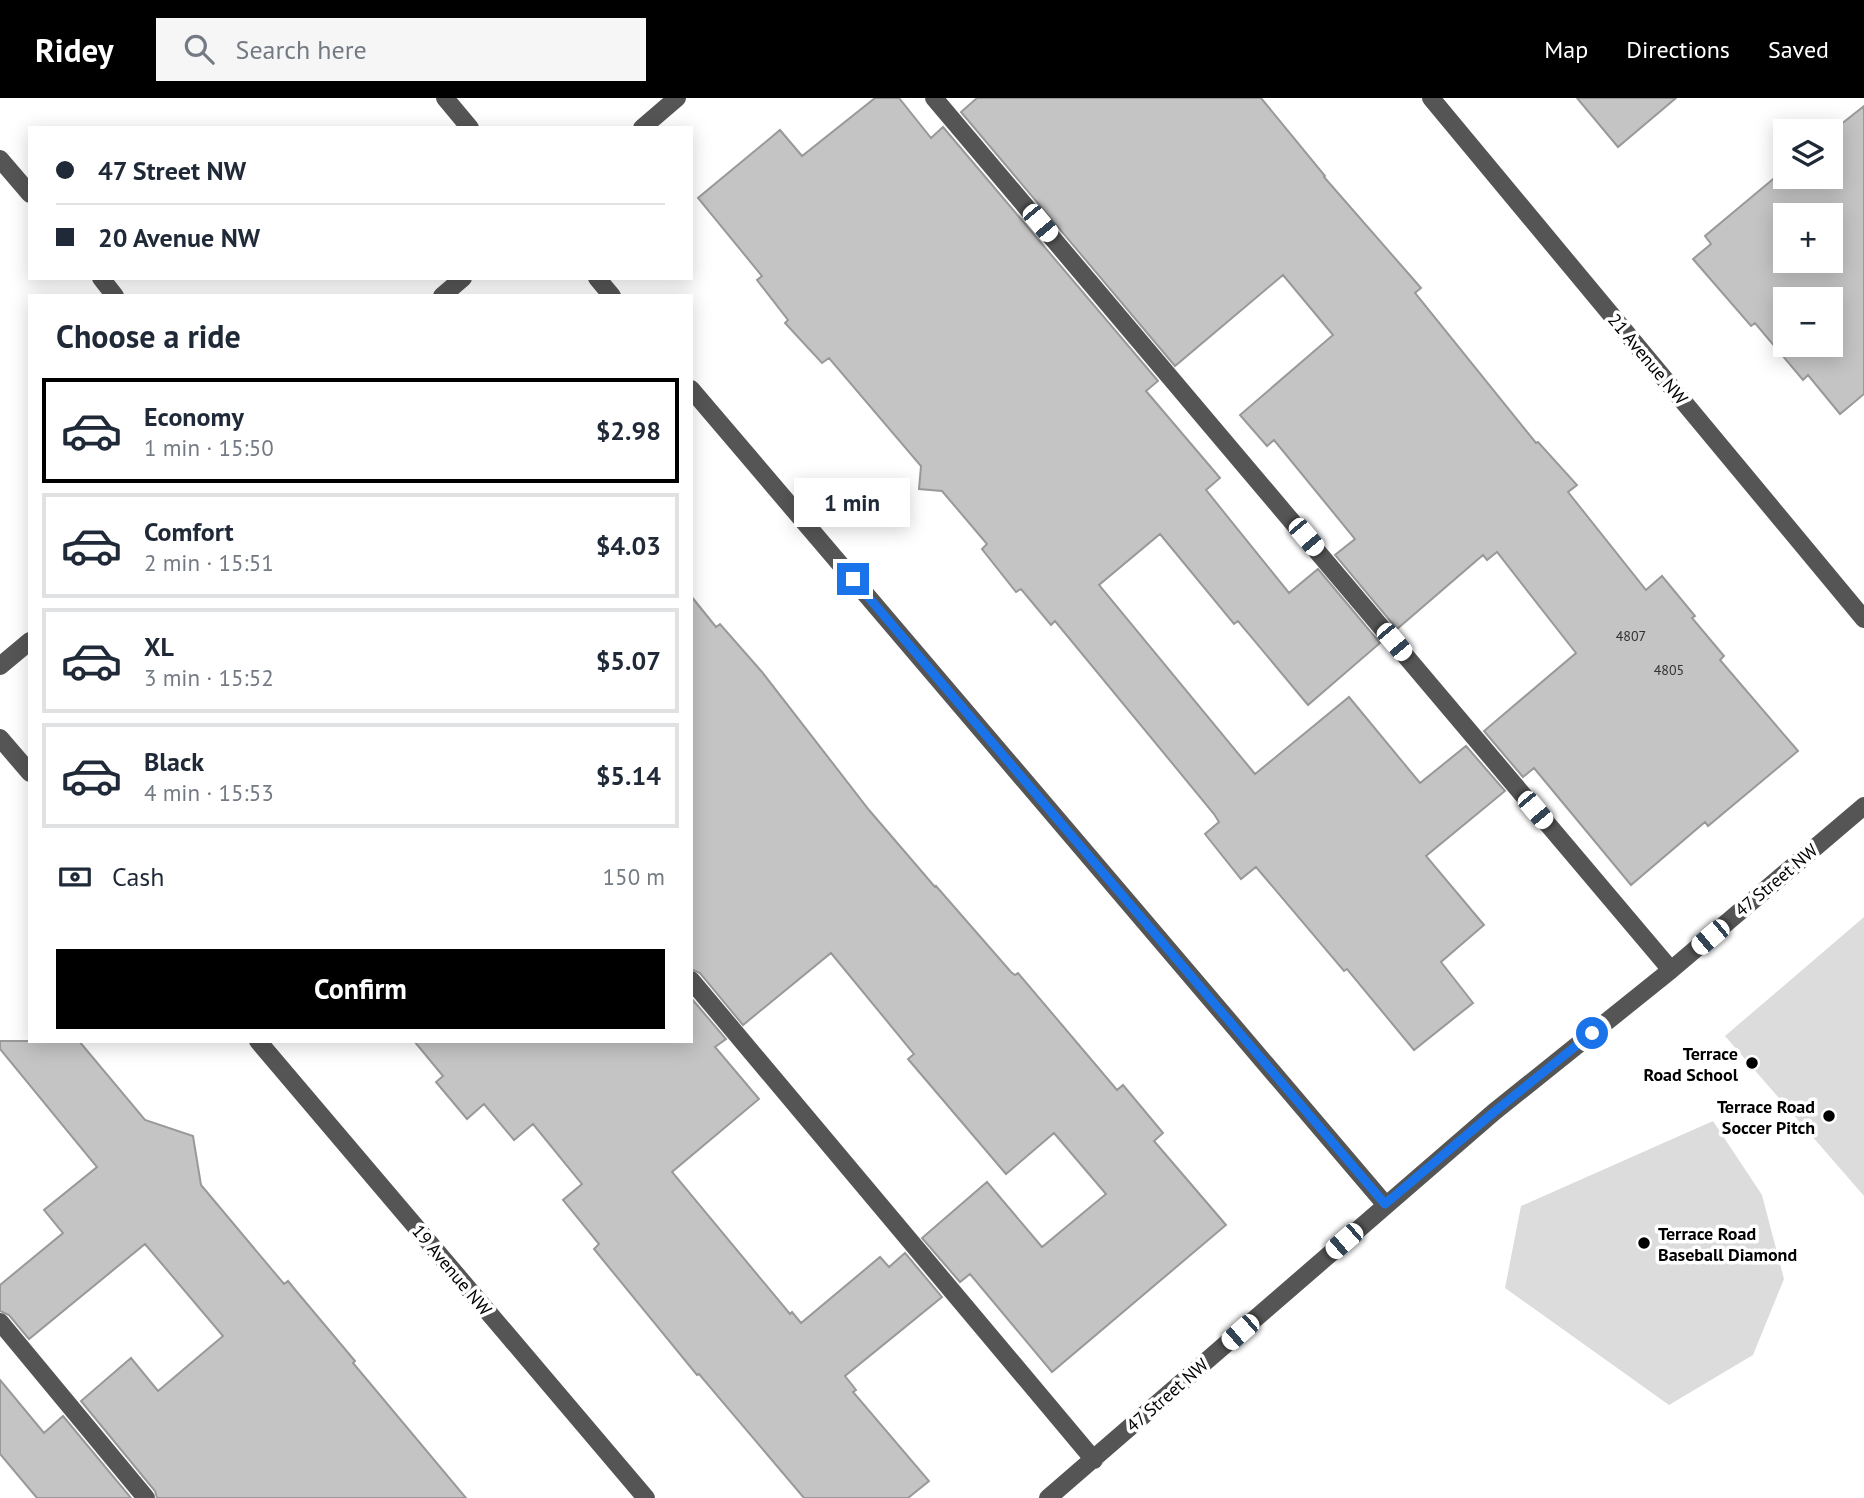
<!DOCTYPE html>
<html lang="en">
<head>
<meta charset="utf-8">
<style>
  :root { --surface:#fff; --page:#f6f6f7; --text:#1f2937; --muted:#747a83; --line:#e0e1e3; --accent:#000 }
  body { margin:0; font-family:"PT Sans",sans-serif; background:var(--page); color:var(--text); height:100vh; display:flex; flex-direction:column; font-size:26px; white-space:nowrap }
  * { box-sizing:border-box; margin:0 }
  p { font-size:23px; color:var(--muted) }
  .icon { flex:none; width:38px; height:38px; fill:none; stroke:currentColor; stroke-width:2; stroke-linecap:round; stroke-linejoin:round }
  .map { position:relative; flex:1; overflow:hidden }
  .side { position:absolute; left:28px; top:196px; width:665px; height:749px; display:flex; flex-direction:column; background:var(--surface); border-radius:0px; box-shadow:0 4px 18px #0003 }
  .side>* { flex:none }
  .banner { position:absolute; left:28px; top:28px; width:665px; height:154px; border-radius:0px; box-shadow:0 4px 18px #0003; display:grid; align-content:center; height:154px; padding:0 28px; background:var(--surface) }
  .tools { position:absolute; left:1773px; top:21px; display:grid; gap:14px }
  .tools a { display:grid; place-items:center; width:70px; height:70px; border-radius:0px; background:var(--surface); box-shadow:0 4px 18px #0003; font-size:35px }
  .end { position:absolute; width:32px; height:32px; margin:-16px; border:9px solid #1a73e8; background:#fff; box-shadow:0 0 0 4px #fff }
  .from { border-radius:50% }
  .bubble { position:absolute; height:49px; border-radius:0px; background:var(--surface); box-shadow:0 4px 18px #0003; font-size:23px; font-weight:600; line-height:49px; text-align:center }
  .car { position:absolute; width:21px; height:42px; margin:-21px -10px; border-radius:9px; box-shadow:0 0 5px 2px #0007; background:linear-gradient(#fff 24%,#345 0 40%,#fff 0 76%,#345 0 86%,#fff 0) }
  .banner b { display:flex; align-items:center; gap:24px; height:66px; font-size:26px }
  .banner b+b { border-top:2px solid var(--line) }
  .banner i { width:18px; height:18px; background:var(--text) }
  ul { padding:0; list-style:none }
  li { display:flex; align-items:center; gap:21px; height:105px; margin:0 14px 10px; padding:0 14px; border:4px solid var(--line); border-radius:0px }
  li div { flex:1 }
  li b { display:block; font-size:26px }
  li em { font-style:normal; font-weight:600 }
  li.current { border-color:var(--accent) }
  li>.icon { width:63px; height:63px; stroke-width:1.5 }
  h2 { padding:0 28px; font-size:32px; line-height:84px }
  .pay { display:flex; align-items:center; gap:18px; height:77px; padding:0 28px; font-size:26px }
  .pay p { margin-inline-start:auto }
  .primary-button { display:flex; gap:14px; margin-top:auto; padding:14px 28px }
  .primary-button a { flex:1; height:80px; border-radius:0px; background:var(--accent); color:#fff; font-size:28px; font-weight:600; line-height:80px; text-align:center }
  header { display:flex; align-items:center; gap:42px; box-sizing:border-box; height:98px; padding:0 35px; background:var(--accent); color:#fff }
  header strong { font-size:33px }
  nav { display:flex; gap:38px; margin-inline-start:auto; font-size:24px }
  .search { width:490px; height:63px; background:var(--page); display:flex; align-items:center; gap:18px; box-sizing:border-box; padding:0 24px; border-radius:0px; color:var(--muted); font-size:26px }
  .map>svg:first-child { display:block }
</style>
</head>
<body>
<header>
<strong>Ridey</strong>
<div class="search"><svg class="icon" aria-label="search" viewBox="0 0 24 24"><circle cx="10" cy="10" r="6"/><path d="M15 15l6 6"/></svg>Search here</div>
<nav><a>Map</a><a>Directions</a><a>Saved</a></nav>
</header>
<div class="map">
<svg width="1864" height="1400" viewBox="0 0 1864 1400">
  <rect width="100%" height="100%" fill="#fff"/>
  <path fill="#dcdcdc" d="M 1864,819 L 1864,1098 L 1725,938 Z
    M 1713,1023 L 1762,1097 L 1784,1181 L 1753,1257 L 1669,1307 L 1505,1190 L 1521,1108 Z"/>
  <path fill="#c4c4c4" stroke="#999" stroke-width="2" fill-rule="evenodd" d="M 875,0 L 899,0 L 931,40 L 943,29 L 1158,283 L 1146,293 L 1220,380 L 1206,392 L 1289,495 L 1318,471 L 1380,545 L 1308,607 L 1238,523 L 1234,526 L 1160,436 L 1099,487 L 1255,676 L 1349,599 L 1420,685 L 1466,648 L 1505,693 L 1426,758 L 1484,827 L 1441,864 L 1473,905 L 1414,952 L 1347,871 L 1344,873 L 1256,769 L 1241,781 L 1205,736 L 1219,724 L 1214,716 L 1055,523 L 1051,527 L 1021,491 L 1016,494 L 982,451 L 987,446 L 942,393 L 919,391 L 921,368 L 829,260 L 822,265 L 785,225 L 788,222 L 757,182 L 762,178 L 698,100 L 780,32 L 802,58 Z
    M 977,0 L 1261,0 L 1325,78 L 1324,79 L 1421,190 L 1415,195 L 1536,345 L 1538,344 L 1577,387 L 1568,394 L 1646,492 L 1662,478 L 1695,518 L 1692,520 L 1724,558 L 1720,562 L 1798,653 L 1708,728 L 1705,724 L 1631,787 L 1534,670 L 1523,679 L 1484,633 L 1576,555 L 1497,454 L 1487,462 L 1483,457 L 1397,531 L 1335,457 L 1355,441 L 1274,342 L 1267,348 L 1240,317 L 1333,237 L 1283,177 L 1175,268 L 961,14 Z
    M 1577,0 L 1676,0 L 1618,49 Z
    M 1864,8 L 1864,296 L 1840,316 L 1808,277 L 1803,282 L 1755,225 L 1751,228 L 1693,161 L 1711,146 L 1705,138 L 1785,71 L 1785,79 L 1830,79 L 1830,35 ZM 1785,117 L 1830,117 L 1830,163 L 1785,163 ZM 1785,201 L 1830,201 L 1830,247 L 1785,247 Z
    M 691,498 L 716,529 L 720,526 L 762,574 L 869,712 L 935,789 L 936,788 L 1011,874 L 1015,877 L 1018,875 L 1117,992 L 1123,987 L 1163,1035 L 1154,1043 L 1226,1127 L 1052,1274 L 970,1176 L 960,1184 L 922,1140 L 987,1084 L 1042,1149 L 1106,1096 L 1054,1035 L 1006,1076 L 908,961 L 914,956 L 831,855 L 743,927 L 700,875 L 691,871 Z
    M 691,900 L 726,941 L 715,949 L 759,1001 L 672,1074 L 790,1216 L 792,1214 L 801,1225 L 880,1159 L 889,1169 L 905,1155 L 942,1199 L 845,1278 L 856,1292 L 853,1294 L 929,1383 L 908,1400 L 804,1400 L 699,1276 L 697,1277 L 594,1151 L 599,1146 L 563,1102 L 582,1086 L 533,1026 L 514,1042 L 484,1006 L 467,1021 L 436,984 L 443,978 L 414,943 L 691,943 Z
    M 0,943 L 79,943 L 145,1022 L 193,1038 L 201,1087 L 284,1186 L 288,1183 L 297,1194 L 355,1263 L 353,1265 L 466,1400 L 157,1400 L 155,1393 L 81,1303 L 131,1260 L 158,1293 L 223,1238 L 145,1146 L 29,1241 L 9,1217 L 0,1213 L 0,1187 L 63,1135 L 44,1112 L 97,1069 L 0,951 Z
    M 0,1282 L 44,1335 L 63,1318 L 131,1400 L 37,1400 L 0,1356 Z"/>
  <g fill="none" stroke-linecap="round" stroke-linejoin="round">
    <path stroke="#555" stroke-width="18" d="M 445,0 L 470,30
      M 934,0 L 1671,872
      M 1431,0 L 1864,521
      M 642,30 L 677,0
      M 0,61 L 30,96
      M 101,180 L 115,198
      M 597,180 L 612,198
      M 442,198 L 463,180
      M 691,291 L 1385,1106
      M 0,568 L 30,543
      M 0,640 L 30,675
      M 691,882 L 1094,1362
      M 258,943 L 646,1400
      M 0,1224 L 146,1400
      M 1048,1400 L 1494,1014 L 1671,872 L 1864,708"/>
  </g>
  <g fill="none" stroke-linecap="round" stroke-linejoin="round">
    <path stroke="#1a73e8" stroke-width="9" d="M 853,481 L 1385,1106 L 1494,1014 L 1592,935"/>
  </g>
  <g fill="#000" stroke="#fff" stroke-width="2.5">
    <circle cx="1752" cy="965" r="7"/>
    <circle cx="1829" cy="1018" r="7"/>
    <circle cx="1644" cy="1145" r="7"/>
  </g>
  <g text-anchor="middle" dominant-baseline="central" stroke-width="7" stroke-linejoin="round" paint-order="stroke">
    <g font-size="14" fill="#313131">
      <text x="1631" y="538">4807</text>
      <text x="1669" y="572">4805</text>
    </g>
    <g font-size="18" fill="#000" stroke="#fff">
      <text transform="translate(1648 261) rotate(50)">21 Avenue NW</text>
      <text transform="translate(1776 782) rotate(-40)">47 Street NW</text>
      <text transform="translate(452 1172) rotate(50)">19 Avenue NW</text>
      <text transform="translate(1167 1297) rotate(-41)">47 Street NW</text>
    </g>
    <g font-size="18" font-weight="bold" fill="#000" stroke="#fff" text-anchor="end">
      <text x="1738" y="955">Terrace<tspan x="1738" dy="21">Road School</tspan></text>
      <text x="1815" y="1008">Terrace Road<tspan x="1815" dy="21">Soccer Pitch</tspan></text>
      <text x="1658" y="1135" text-anchor="start">Terrace Road<tspan x="1658" dy="21">Baseball Diamond</tspan></text>
    </g>
  </g>
</svg>
<div class="tools">
<a><svg class="icon" aria-label="layers" viewBox="0 0 24 24"><path d="M12 4l9 5-9 5-9-5zM3 14l9 5 9-5"/></svg></a>
<a>+</a>
<a>−</a>
</div>
<i class="end from" style="left:1592px;top:935px"></i>
<i class="end" style="left:853px;top:481px"></i>
<div class="bubble" style="left:794px;top:380px;width:116px">1 min</div>
<i class="car" style="left:1040px;top:125px;rotate:140deg"></i>
<i class="car" style="left:1306px;top:439px;rotate:140deg"></i>
<i class="car" style="left:1394px;top:544px;rotate:140deg"></i>
<i class="car" style="left:1535px;top:712px;rotate:140deg"></i>
<i class="car" style="left:1710px;top:839px;rotate:230deg"></i>
<i class="car" style="left:1344px;top:1143px;rotate:229deg"></i>
<i class="car" style="left:1240px;top:1234px;rotate:229deg"></i>
<div class="banner">
<b><i class="from"></i>47 Street NW</b>
<b><i></i>20 Avenue NW</b>
</div>
<section class="side">
<h2>Choose a ride</h2>
<ul>
<li class="current"><svg class="icon" aria-label="car" viewBox="0 0 24 24"><path d="M5 17H2v-5l4-1 3-4h7l3 4 3 1v5h-3M9 17h6M6 11h13"/><circle cx="7" cy="17" r="2"/><circle cx="17" cy="17" r="2"/></svg><div><b>Economy</b><p>1 min · 15:50</p></div><em>$2.98</em></li>
<li><svg class="icon" aria-label="car" viewBox="0 0 24 24"><path d="M5 17H2v-5l4-1 3-4h7l3 4 3 1v5h-3M9 17h6M6 11h13"/><circle cx="7" cy="17" r="2"/><circle cx="17" cy="17" r="2"/></svg><div><b>Comfort</b><p>2 min · 15:51</p></div><em>$4.03</em></li>
<li><svg class="icon" aria-label="car" viewBox="0 0 24 24"><path d="M5 17H2v-5l4-1 3-4h7l3 4 3 1v5h-3M9 17h6M6 11h13"/><circle cx="7" cy="17" r="2"/><circle cx="17" cy="17" r="2"/></svg><div><b>XL</b><p>3 min · 15:52</p></div><em>$5.07</em></li>
<li><svg class="icon" aria-label="car" viewBox="0 0 24 24"><path d="M5 17H2v-5l4-1 3-4h7l3 4 3 1v5h-3M9 17h6M6 11h13"/><circle cx="7" cy="17" r="2"/><circle cx="17" cy="17" r="2"/></svg><div><b>Black</b><p>4 min · 15:53</p></div><em>$5.14</em></li>
</ul>
<div class="pay"><svg class="icon" aria-label="cash" viewBox="0 0 24 24"><path d="M3 7h18v10H3z"/><circle cx="12" cy="12" r="2"/></svg>Cash<p>150 m</p></div>
<div class="primary-button"><a>Confirm</a></div>
</section>
</div>
</body>
</html>
